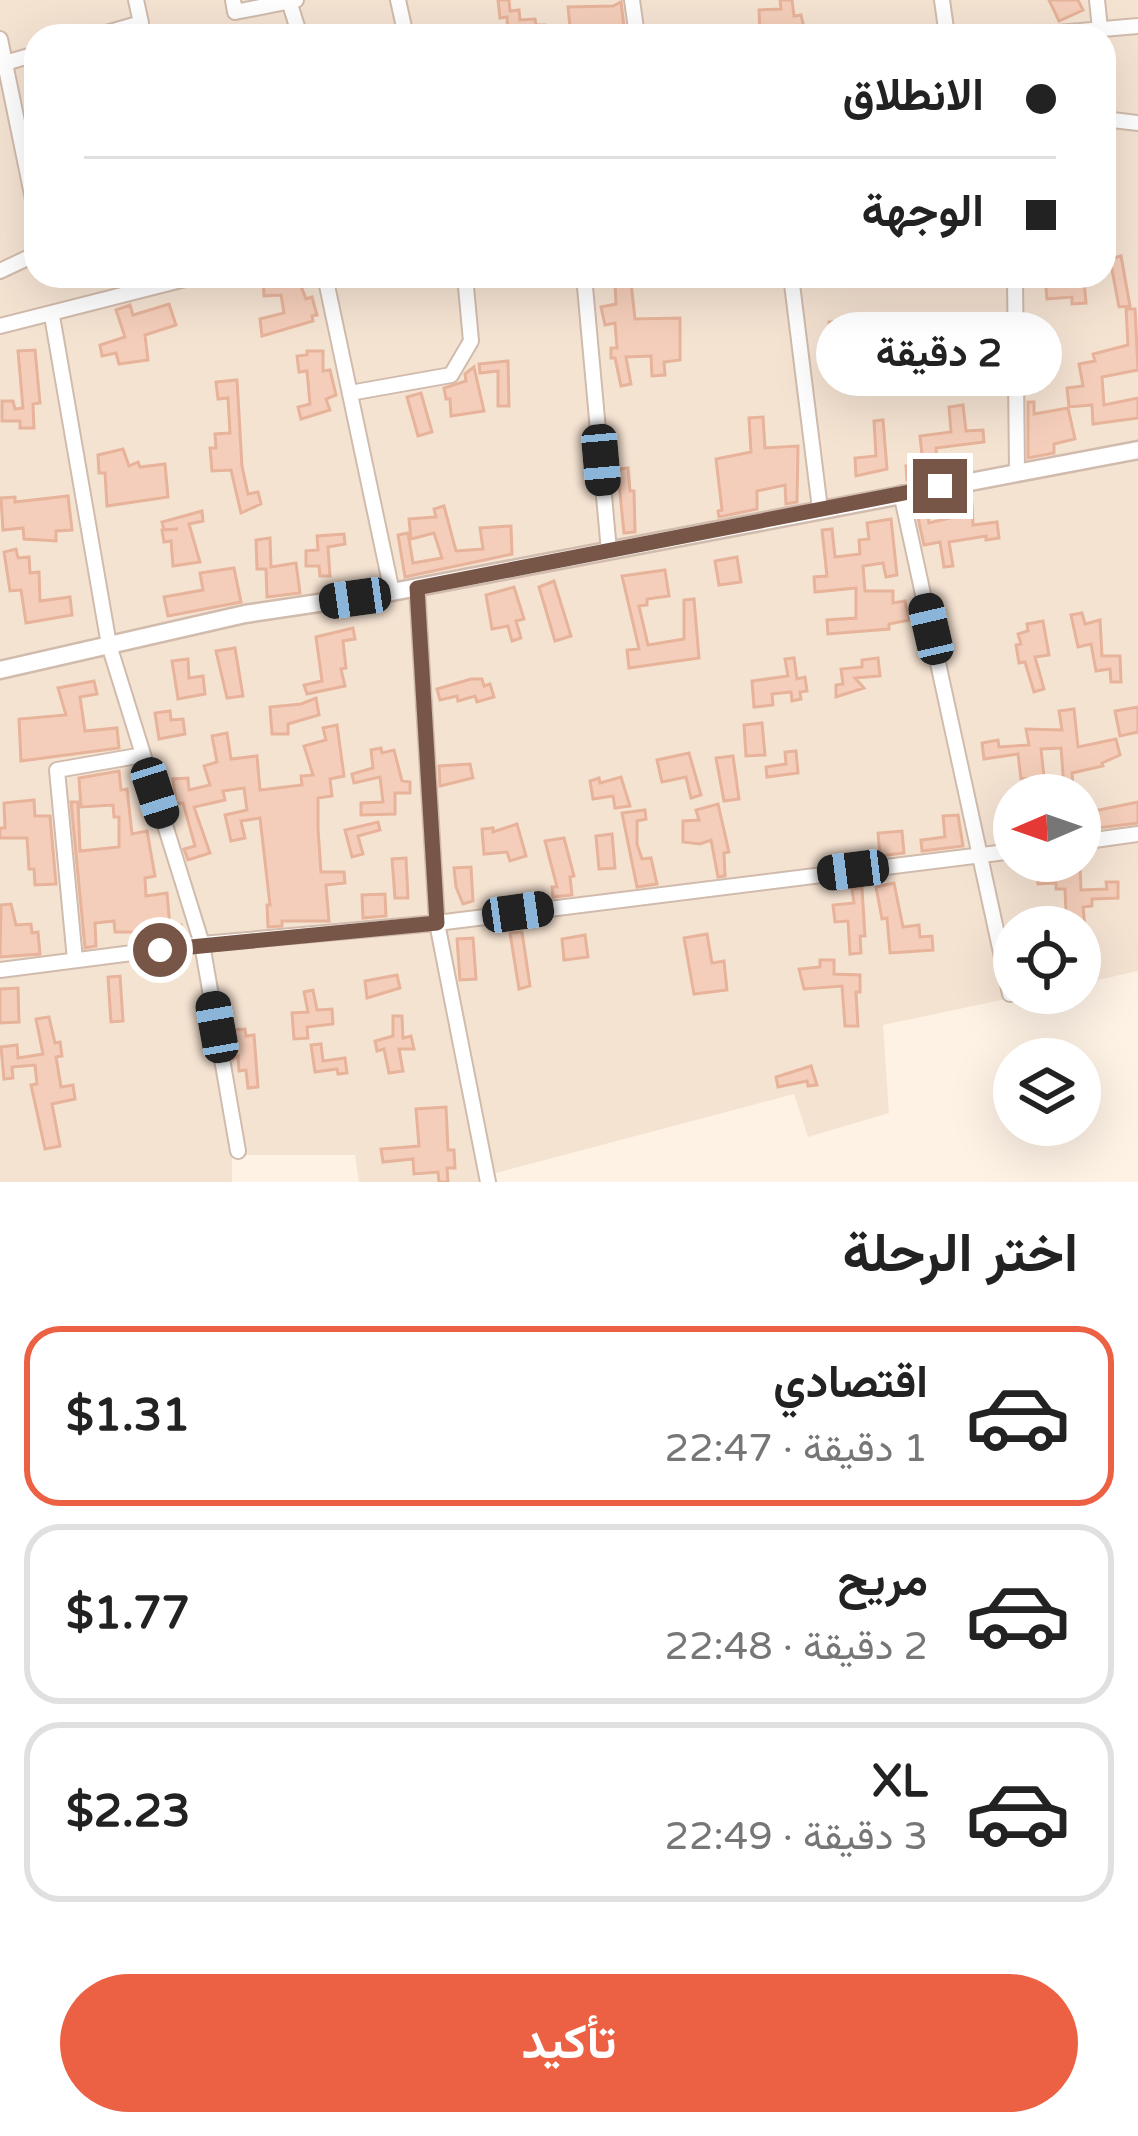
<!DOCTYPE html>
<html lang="ar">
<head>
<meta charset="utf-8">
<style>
  :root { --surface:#fff; --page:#f2f2f2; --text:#222; --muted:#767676; --line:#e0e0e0; --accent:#ec6144 }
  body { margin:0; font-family:"Varela Round",Vazirmatn,sans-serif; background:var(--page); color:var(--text); direction:rtl; height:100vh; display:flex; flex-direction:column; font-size:45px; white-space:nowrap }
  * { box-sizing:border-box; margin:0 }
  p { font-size:39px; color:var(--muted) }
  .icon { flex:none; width:66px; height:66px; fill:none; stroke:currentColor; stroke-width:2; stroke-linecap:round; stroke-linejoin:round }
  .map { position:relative; height:1182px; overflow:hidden; direction:ltr }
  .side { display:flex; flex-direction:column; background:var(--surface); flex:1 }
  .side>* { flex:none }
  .banner { position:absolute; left:24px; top:24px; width:1092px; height:264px; border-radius:36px; box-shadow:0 12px 48px #0002; direction:rtl; display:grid; align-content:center; height:264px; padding:0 60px; background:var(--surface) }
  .needle { width:78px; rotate:268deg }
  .controls { position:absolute; left:993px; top:774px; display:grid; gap:24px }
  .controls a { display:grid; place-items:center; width:108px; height:108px; border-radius:50%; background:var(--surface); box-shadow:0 12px 48px #0002; font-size:60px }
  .end { position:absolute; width:54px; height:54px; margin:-27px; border:15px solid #775648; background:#fff; box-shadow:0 0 0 6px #fff }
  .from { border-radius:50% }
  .bubble { position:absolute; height:84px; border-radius:42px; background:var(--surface); box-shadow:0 12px 48px #0002; font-size:39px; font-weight:700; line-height:84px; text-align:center; direction:rtl }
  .car { position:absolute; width:36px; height:72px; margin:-36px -18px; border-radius:15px; box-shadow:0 0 9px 3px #0007; background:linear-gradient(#222 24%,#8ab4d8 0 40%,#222 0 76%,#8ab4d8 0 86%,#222 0) }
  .banner b { display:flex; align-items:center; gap:42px; height:114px; font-size:45px }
  .banner b+b { border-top:3px solid var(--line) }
  .banner i { width:30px; height:30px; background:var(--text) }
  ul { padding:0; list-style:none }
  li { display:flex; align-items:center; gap:36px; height:180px; margin:0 24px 18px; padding:0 36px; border:6px solid var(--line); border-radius:36px }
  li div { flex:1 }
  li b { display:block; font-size:45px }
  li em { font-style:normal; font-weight:700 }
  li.current { border-color:var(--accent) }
  li>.icon { width:108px; height:108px; stroke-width:1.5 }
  h2 { padding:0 60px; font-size:54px; line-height:144px }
  .primary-button { display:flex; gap:24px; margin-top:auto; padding:24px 60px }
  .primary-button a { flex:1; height:138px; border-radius:72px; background:var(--accent); color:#fff; font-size:48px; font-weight:700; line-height:138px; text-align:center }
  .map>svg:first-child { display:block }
</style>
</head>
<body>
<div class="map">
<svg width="1138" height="1182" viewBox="0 0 1138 1182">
  <rect width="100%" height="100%" fill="#fdf2e4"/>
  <path fill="#f5e3d2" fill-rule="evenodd" d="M 0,0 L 1138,0 L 1138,971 L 1080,984 L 1080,927 L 1014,927 L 1014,993 L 1035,993 L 883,1025 L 889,1113 L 808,1137 L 794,1094 L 488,1175 L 489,1182 L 359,1182 L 355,1155 L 232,1155 L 232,1182 L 0,1182 ZM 36,36 L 1104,36 L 1104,276 L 36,276 ZM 1014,795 L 1080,795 L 1080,861 L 1014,861 Z"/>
  <path fill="#f4ceba" stroke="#e7b39a" stroke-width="3" d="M 498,0 L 509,0 L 510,11 L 519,10 L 520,20 L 535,19 L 536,25 L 545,25 L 545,35 L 508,36 L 507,17 L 500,18 Z
    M 780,0 L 792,0 L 794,16 L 801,15 L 806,36 L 760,36 L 759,10 L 781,9 Z
    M 1049,0 L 1078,0 L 1083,10 L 1059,21 Z
    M 621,2 L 624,27 L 601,30 L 601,36 L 571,36 L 568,7 L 613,6 Z
    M 1121,256 L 1130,306 L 1119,307 L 1110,259 Z
    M 263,276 L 297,276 L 306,299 L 312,297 L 317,315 L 312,316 L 313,321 L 262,336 L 260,319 L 284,313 L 281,295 L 264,296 Z
    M 1056,276 L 1057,282 L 1084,280 L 1086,303 L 1072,304 L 1072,297 L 1047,299 L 1045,277 Z
    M 631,283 L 635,319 L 680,318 L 680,360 L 664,362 L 665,375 L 652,376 L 651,356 L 626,357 L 631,384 L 621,386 L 615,358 L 611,358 L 611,348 L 617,348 L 615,323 L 605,325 L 601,307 L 616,304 L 615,284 Z
    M 169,304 L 176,325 L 145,335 L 148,360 L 119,364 L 116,353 L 102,356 L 100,345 L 125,337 L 116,310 L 130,305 L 133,315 Z
    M 1126,309 L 1135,309 L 1138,370 L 1102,377 L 1104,405 L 1138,398 L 1138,418 L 1093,424 L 1092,405 L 1069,407 L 1067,388 L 1083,386 L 1079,364 L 1095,361 L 1093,354 L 1128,345 Z
    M 868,318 L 880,319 L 879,337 L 856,337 L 856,355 L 831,359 L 829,322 Z
    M 35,350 L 40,403 L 33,404 L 34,428 L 20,428 L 20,421 L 2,421 L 2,401 L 13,401 L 15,409 L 23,408 L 18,351 Z
    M 307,351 L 323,351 L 323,371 L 330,370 L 336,395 L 326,399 L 330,410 L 301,419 L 298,407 L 310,404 L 307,371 L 299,372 L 297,356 L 307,355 Z
    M 508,361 L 509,406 L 498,406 L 498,371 L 480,373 L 479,364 Z
    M 474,367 L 484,411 L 451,416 L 450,399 L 446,399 L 444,388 L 466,381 L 465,374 Z
    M 237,380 L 242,466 L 248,494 L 258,492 L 261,504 L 241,513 L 231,470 L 212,471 L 210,448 L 216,448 L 215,434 L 230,433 L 228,398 L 218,399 L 216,382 Z
    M 421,393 L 432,432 L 418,436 L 407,397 Z
    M 1028,402 L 1034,402 L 1034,414 L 1068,408 L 1075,439 L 1054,444 L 1054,453 L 1028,458 Z
    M 963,405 L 966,431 L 983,430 L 984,442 L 936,448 L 938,475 L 907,480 L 906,466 L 923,465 L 920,436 L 951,432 L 949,407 Z
    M 763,417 L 765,448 L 798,446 L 797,502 L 786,504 L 785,485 L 757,491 L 757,509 L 719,517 L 718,511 L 722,510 L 716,459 L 751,452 L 749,418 Z
    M 883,420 L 887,469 L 856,476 L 855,458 L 876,456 L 874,421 Z
    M 123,449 L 129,466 L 138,462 L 140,467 L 165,464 L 168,497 L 107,506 L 105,473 L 99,473 L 98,455 Z
    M 628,468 L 630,491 L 634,491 L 635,532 L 624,533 L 618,474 L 620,469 Z
    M 68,496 L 72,530 L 56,531 L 56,541 L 24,539 L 23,528 L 3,530 L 1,498 L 15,497 L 15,502 Z
    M 972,504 L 973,525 L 997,522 L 999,538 L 986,540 L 986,536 L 949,542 L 953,566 L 944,567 L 940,542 L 924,545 L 917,513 L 927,511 L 929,523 L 958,516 L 957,505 Z
    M 444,506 L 456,551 L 483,549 L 480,528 L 511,526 L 512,554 L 405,577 L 398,535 L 408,533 L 413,563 L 442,558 L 434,533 L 411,539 L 409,519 L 436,517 L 434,509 Z
    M 202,511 L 203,521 L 189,524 L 200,562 L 173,566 L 171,541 L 164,542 L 162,530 L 178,529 L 164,530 L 162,522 Z
    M 891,519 L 897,575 L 886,577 L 883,563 L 863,566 L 865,591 L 893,591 L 893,603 L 905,601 L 909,620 L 889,624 L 889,629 L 828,634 L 827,620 L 856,618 L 856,588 L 815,592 L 814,577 L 827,576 L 822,530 L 832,529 L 835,557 L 860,554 L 859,540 L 869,539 L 867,523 Z
    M 344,534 L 345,544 L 328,547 L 330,576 L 320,576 L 319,566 L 306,566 L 306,551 L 318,550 L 317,536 Z
    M 270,538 L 271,567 L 296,563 L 300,593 L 267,597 L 266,569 L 257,569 L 256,540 Z
    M 16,549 L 18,558 L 29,557 L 30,573 L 39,572 L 40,601 L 70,597 L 72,615 L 26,623 L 21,590 L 10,591 L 4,552 Z
    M 737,557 L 741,582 L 719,585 L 715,561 Z
    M 234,568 L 241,602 L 168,616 L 164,597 L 203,590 L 200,573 Z
    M 665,570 L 669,596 L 647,599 L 647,605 L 639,606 L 648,645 L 684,639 L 684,600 L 694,599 L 699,658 L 629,668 L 627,650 L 639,649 L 622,576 Z
    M 554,581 L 571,636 L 555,641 L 539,587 Z
    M 514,587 L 524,619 L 516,621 L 521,638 L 512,641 L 508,626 L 492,629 L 486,595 Z
    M 1082,613 L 1085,624 L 1100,620 L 1102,656 L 1120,656 L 1121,682 L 1111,682 L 1110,669 L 1096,671 L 1091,644 L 1078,647 L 1071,615 Z
    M 1043,621 L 1049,655 L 1035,657 L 1044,689 L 1034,692 L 1025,662 L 1019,663 L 1016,645 L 1021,644 L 1018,634 L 1028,631 L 1027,624 Z
    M 353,628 L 355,639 L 343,641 L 346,668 L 341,669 L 345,686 L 307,694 L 304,685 L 322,681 L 316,637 Z
    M 235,648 L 243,696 L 227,698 L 216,651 Z
    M 794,658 L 797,679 L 805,677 L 807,691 L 800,692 L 801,699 L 792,701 L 791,692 L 772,694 L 773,705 L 754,707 L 752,681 L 788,676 L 785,659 Z
    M 878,658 L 880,676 L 855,678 L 864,688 L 836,697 L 836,685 L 843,684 L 841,669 L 862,667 L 862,660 Z
    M 188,659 L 189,678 L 203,676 L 205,694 L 178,699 L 172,661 Z
    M 471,679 L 482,679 L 484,686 L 490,684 L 494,697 L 477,702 L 475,696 L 458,701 L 457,696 L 440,700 L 437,689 Z
    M 94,681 L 97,694 L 80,697 L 85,731 L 117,728 L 119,748 L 21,761 L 19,719 L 66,715 L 58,688 Z
    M 316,698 L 319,715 L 288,724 L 288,734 L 272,734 L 270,707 L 301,704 Z
    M 1138,707 L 1138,732 L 1120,736 L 1115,711 Z
    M 1074,709 L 1078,747 L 1116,739 L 1120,755 L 1102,763 L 1103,766 L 1072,773 L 1073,786 L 1064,787 L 1061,748 L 1041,749 L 1044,777 L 1021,779 L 1018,754 L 984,759 L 982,743 L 998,740 L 999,747 L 1029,745 L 1026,729 L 1062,730 L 1059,711 Z
    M 170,711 L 171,720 L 183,719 L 185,734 L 159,739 L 155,713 Z
    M 762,723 L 765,755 L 746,756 L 744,725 Z
    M 337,725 L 344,776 L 330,779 L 332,796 L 318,798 L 318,829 L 321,872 L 344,872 L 345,883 L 326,885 L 329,921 L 282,921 L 282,926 L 268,927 L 267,905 L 270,905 L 260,818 L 241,821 L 245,838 L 231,841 L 225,815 L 247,810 L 244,788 L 223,791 L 225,800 L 194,807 L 210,853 L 188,860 L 184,849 L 195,846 L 183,803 L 176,804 L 173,779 L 188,778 L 189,790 L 210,785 L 204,766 L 217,762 L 212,736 L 227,733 L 231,759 L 257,756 L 260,790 L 302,785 L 301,776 L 313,775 L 304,746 L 326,740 L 323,728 Z
    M 381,748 L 382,753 L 394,750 L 402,781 L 410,782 L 410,793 L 395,793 L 395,814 L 361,815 L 361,803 L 383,802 L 380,777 L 354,783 L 352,774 L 373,768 L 371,750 Z
    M 796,751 L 798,773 L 767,777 L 766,767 L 786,764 L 785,752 Z
    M 689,753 L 701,795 L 691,798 L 686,777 L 662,782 L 657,760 Z
    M 733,756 L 739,799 L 724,801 L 716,758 Z
    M 470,764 L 473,778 L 440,786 L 439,766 Z
    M 119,771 L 121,790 L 127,789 L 132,834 L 147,831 L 155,876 L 145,878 L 146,896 L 167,893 L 170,927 L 181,925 L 182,935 L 159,938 L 158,932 L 115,932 L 114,921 L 95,923 L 96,946 L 85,948 L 71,802 L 78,802 L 80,851 L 119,847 L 119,817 L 114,817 L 113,805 L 81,807 L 79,778 Z
    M 621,777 L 630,806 L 615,808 L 613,796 L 593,799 L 590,781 L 599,778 L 600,783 Z
    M 34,800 L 35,816 L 50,816 L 56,884 L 35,885 L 34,869 L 29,869 L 27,838 L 0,838 L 0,828 L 5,828 L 4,803 Z
    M 1138,802 L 1138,823 L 1097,828 L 1094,811 Z
    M 718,804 L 729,852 L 724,853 L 725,876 L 718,877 L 711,840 L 700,844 L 683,842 L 683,821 L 699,820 L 696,810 Z
    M 645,810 L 646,819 L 637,821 L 637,844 L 642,859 L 651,858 L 657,884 L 637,887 L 622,813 Z
    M 958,815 L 963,846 L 922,851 L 921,840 L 945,837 L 943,816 Z
    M 378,822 L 380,830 L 358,836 L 363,854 L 352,857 L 345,830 Z
    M 517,824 L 526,856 L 510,861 L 507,852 L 484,854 L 482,829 L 493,828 L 493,832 Z
    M 902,831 L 904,853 L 880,856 L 878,833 Z
    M 612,834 L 615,868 L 599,869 L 596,836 Z
    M 564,838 L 574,876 L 570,877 L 572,895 L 553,897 L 552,887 L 557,887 L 545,841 Z
    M 406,858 L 408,898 L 395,898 L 392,859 Z
    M 1080,866 L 1081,890 L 1107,889 L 1106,882 L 1118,882 L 1118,898 L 1092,899 L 1092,906 L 1083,907 L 1085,927 L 1060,927 L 1059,914 L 1066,913 L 1065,889 L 1056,889 L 1056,883 L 1038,884 L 1036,870 Z
    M 471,867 L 473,901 L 463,904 L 456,887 L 454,868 Z
    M 894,883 L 903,927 L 919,925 L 920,937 L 932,936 L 933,950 L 890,953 L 887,918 L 882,919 L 876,887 Z
    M 862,888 L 865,936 L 860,936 L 861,953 L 850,954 L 848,921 L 835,922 L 833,905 L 854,903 L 852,889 Z
    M 385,894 L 386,916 L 363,918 L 362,895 Z
    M 11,904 L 16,925 L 31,924 L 32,933 L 38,932 L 40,954 L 0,957 L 1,905 Z
    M 522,932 L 530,986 L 519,989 L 510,933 Z
    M 707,934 L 712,963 L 724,961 L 727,990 L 694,994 L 684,938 Z
    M 585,935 L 588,957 L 564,960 L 562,939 Z
    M 473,938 L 476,979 L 460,980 L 457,939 Z
    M 820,960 L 834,960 L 834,974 L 860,975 L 860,992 L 856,992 L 858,1026 L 845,1026 L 842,986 L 804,989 L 799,969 L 820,967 Z
    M 397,975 L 400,988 L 367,998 L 365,981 Z
    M 120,976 L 123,1021 L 111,1022 L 108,977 Z
    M 18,988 L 19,1022 L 0,1023 L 0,989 Z
    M 313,990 L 317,1010 L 332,1009 L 333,1024 L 307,1027 L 308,1038 L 294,1039 L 292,1013 L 308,1012 L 304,992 Z
    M 393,1016 L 402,1016 L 403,1038 L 411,1036 L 414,1049 L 399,1049 L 403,1071 L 389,1073 L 384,1049 L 377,1051 L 375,1041 L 393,1036 Z
    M 49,1017 L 55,1043 L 60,1042 L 62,1056 L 56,1057 L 61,1087 L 73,1085 L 75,1099 L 52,1104 L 60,1146 L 45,1149 L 31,1085 L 37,1084 L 35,1065 L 12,1067 L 13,1078 L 4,1079 L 1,1047 L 17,1045 L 18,1058 L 43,1054 L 36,1019 Z
    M 245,1029 L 246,1036 L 254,1035 L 258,1087 L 248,1088 L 246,1070 L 239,1071 L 238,1056 L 233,1059 L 228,1030 Z
    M 321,1044 L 323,1061 L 345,1058 L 347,1073 L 338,1074 L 337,1069 L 315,1072 L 311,1045 Z
    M 811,1066 L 817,1085 L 808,1086 L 807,1081 L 778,1087 L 776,1077 Z
    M 446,1107 L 448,1150 L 454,1150 L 455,1168 L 447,1168 L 448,1182 L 439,1182 L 438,1172 L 414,1174 L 413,1159 L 383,1162 L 381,1149 L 419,1146 L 416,1109 Z"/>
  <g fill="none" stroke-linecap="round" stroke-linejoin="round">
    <g stroke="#d1bbac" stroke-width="18">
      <path id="minor" d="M 233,0 L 235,12 L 296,0
        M 398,0 L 406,36
        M 632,0 L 637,36
        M 942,0 L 947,36
        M 1097,0 L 1100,29
        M 289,1 L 300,36
        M 96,36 L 141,23 L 136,0
        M 1023,36 L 1138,26
        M 0,39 L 36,214
        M 5,63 L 36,54
        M 1104,119 L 1138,123
        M 0,271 L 36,254
        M 325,276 L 392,592
        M 584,276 L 609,551
        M 791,276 L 820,509
        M 1015,276 L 1017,472
        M 52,316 L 109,645 L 202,944 L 238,1151
        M 0,326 L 197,276
        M 350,393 L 451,375 L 471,341 L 465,276
        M 901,493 L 1010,994
        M 417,588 L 437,923 L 488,1182
        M 1080,842 L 1138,834
        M 75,960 L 57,770 L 143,755
        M 0,970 L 202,944 L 437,923 L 1014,851"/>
    </g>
    <g stroke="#d1bbac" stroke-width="21">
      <path id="tertiary" d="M 0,670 L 245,614 L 392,592 L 1138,450"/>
    </g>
    <use href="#minor" stroke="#fff" stroke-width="14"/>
    <use href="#tertiary" stroke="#fff" stroke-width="16"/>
  </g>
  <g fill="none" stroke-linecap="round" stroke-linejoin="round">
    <path stroke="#775648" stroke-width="15" d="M 160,950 L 437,923 L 417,588 L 940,486"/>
  </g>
</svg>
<div class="controls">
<a><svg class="needle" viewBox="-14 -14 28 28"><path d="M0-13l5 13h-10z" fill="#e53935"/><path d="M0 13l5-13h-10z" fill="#767676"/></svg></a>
<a><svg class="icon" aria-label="locate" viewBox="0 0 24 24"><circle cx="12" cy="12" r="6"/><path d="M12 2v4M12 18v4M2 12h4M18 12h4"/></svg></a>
<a><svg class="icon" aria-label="layers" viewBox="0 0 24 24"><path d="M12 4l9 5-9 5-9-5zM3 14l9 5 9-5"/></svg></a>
</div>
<i class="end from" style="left:160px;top:950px"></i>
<i class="end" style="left:940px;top:486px"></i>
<div class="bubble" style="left:816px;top:312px;width:246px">2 دقيقة</div>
<i class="car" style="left:601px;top:460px;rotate:175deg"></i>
<i class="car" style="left:355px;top:598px;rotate:262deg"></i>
<i class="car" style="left:931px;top:629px;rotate:347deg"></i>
<i class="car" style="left:155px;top:793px;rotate:162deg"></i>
<i class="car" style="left:853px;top:870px;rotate:263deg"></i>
<i class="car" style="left:518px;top:912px;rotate:82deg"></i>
<i class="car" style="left:217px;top:1027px;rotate:350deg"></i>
<div class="banner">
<b><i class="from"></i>الانطلاق</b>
<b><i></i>الوجهة</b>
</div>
</div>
<section class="side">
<h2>اختر الرحلة</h2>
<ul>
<li class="current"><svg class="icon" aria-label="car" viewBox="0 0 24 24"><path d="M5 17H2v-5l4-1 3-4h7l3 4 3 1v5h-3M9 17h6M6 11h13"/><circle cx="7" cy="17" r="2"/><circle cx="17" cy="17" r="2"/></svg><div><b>اقتصادي</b><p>1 دقيقة · 22:47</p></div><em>$1.31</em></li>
<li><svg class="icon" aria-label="car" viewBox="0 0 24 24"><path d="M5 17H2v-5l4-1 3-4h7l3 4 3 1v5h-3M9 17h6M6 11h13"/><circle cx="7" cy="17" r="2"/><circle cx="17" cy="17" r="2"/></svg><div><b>مريح</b><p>2 دقيقة · 22:48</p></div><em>$1.77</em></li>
<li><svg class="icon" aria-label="car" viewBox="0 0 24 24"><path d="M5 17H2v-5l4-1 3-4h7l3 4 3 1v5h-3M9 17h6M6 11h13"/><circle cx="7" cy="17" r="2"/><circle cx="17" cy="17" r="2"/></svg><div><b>XL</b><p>3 دقيقة · 22:49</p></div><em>$2.23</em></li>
</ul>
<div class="primary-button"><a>تأكيد</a></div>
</section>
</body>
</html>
